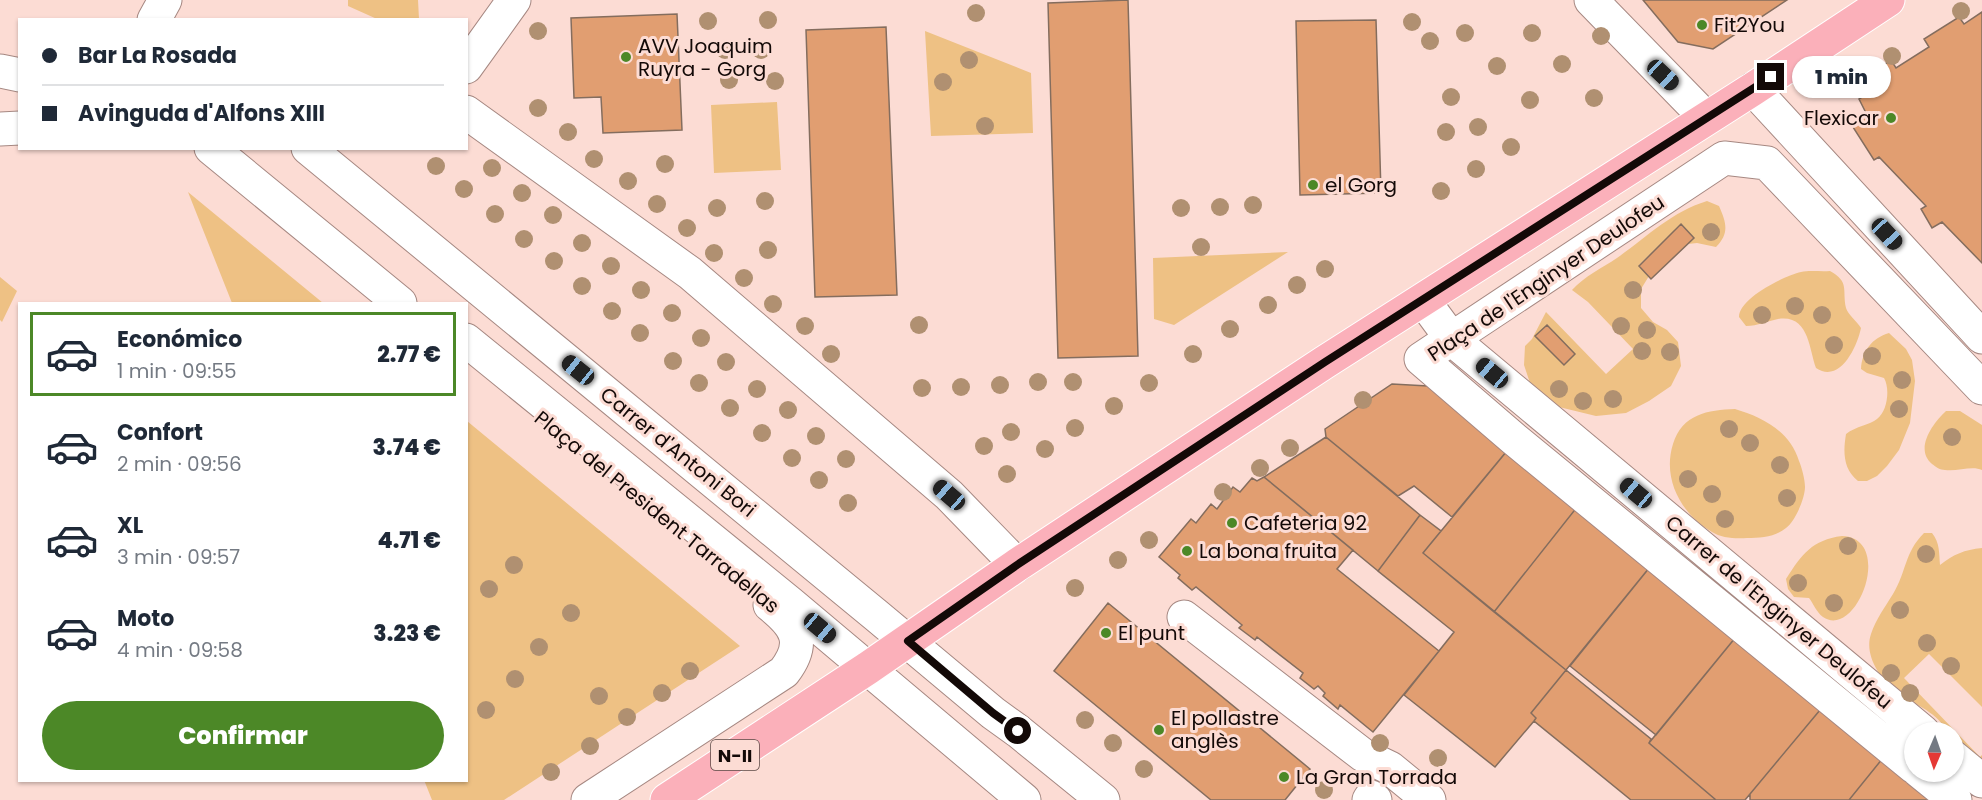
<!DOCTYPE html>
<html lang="es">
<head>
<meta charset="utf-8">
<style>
  :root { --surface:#fff; --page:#f2f2f3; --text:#1f2937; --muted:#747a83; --line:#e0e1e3; --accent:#4c8827 }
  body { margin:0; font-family:Poppins,sans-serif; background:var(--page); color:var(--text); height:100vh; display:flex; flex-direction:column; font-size:22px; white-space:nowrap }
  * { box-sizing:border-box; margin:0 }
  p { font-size:20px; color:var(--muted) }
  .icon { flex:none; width:33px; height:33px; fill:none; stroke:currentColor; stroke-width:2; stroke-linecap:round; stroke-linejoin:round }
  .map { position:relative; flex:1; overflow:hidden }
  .side { position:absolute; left:18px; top:302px; width:450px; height:480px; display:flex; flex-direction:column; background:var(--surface); border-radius:0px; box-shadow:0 2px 4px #0004 }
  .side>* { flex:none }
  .top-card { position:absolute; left:18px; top:18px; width:450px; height:132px; border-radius:0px; box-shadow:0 2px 4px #0004; display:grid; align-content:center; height:132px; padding:0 24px; background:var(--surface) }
  .needle { width:39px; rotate:182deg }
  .tools { position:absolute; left:1904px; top:722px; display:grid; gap:12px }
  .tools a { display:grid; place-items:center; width:60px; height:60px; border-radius:50%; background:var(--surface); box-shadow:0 2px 4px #0004; font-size:30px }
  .end { position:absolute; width:27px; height:27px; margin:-14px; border:8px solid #130907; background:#fff; box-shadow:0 0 0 3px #fff }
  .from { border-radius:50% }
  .bubble { position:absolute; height:42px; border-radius:21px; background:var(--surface); box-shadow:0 2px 4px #0004; font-size:20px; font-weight:800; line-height:42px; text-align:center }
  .car { position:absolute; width:18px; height:36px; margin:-18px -9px; border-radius:8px; box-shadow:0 0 4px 2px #0007; background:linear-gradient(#222 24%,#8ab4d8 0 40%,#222 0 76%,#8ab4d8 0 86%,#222 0) }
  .top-card b { display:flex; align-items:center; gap:21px; height:57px; font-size:22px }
  .top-card b+b { border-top:2px solid var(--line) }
  .top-card i { width:15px; height:15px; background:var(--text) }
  ul { padding:10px 0 0; list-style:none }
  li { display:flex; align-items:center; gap:18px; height:84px; margin:0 12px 9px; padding:0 12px; border:3px solid transparent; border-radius:0px }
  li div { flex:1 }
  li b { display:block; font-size:22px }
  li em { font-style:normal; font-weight:800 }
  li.current { border-color:var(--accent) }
  li>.icon { width:54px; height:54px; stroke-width:1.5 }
  .cta { display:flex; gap:12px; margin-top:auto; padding:12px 24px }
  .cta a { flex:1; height:69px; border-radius:36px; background:var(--accent); color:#fff; font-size:24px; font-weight:800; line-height:69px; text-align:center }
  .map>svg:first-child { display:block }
</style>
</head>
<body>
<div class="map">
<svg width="1982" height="800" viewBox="0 0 1982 800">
  <rect width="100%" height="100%" fill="#fcdcd4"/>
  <path fill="#eec184" d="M 348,0 L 418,0 L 419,19 L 377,19 L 348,6 Z
    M 925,31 L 1031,73 L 1033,133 L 931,136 Z
    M 777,102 L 781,170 L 714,173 L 711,105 Z
    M 188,192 L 323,303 L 232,303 Z
    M 1707,201 L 1719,206 C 1726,222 1730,233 1716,247 L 1697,243 L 1688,244 L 1694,238 L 1681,224 L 1639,265 L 1649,276 L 1641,289 L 1641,308 L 1653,322 L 1667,330 L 1678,342 L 1681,366 L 1671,386 L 1649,401 L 1626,413 L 1596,416 L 1559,407 L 1543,398 L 1530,383 L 1524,365 L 1525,346 L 1532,339 L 1546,312 L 1606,374 L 1633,349 L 1588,302 L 1572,290 C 1585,276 1602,268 1617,258 C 1647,237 1671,212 1707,201 Z
    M 1288,252 L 1174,325 L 1154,319 L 1153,258 Z
    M 1830,271 C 1850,282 1842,290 1846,308 C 1848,315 1857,321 1861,328 C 1857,347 1840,384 1816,368 C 1809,349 1809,314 1778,319 C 1767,321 1758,326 1746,326 L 1739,317 C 1739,298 1784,276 1801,272 C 1810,270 1821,272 1830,271 Z
    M 0,277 L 17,291 L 2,322 L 0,320 Z
    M 1889,333 L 1906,349 L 1912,360 L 1915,381 L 1910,423 L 1899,450 L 1887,466 L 1877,476 L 1867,481 L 1858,481 C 1843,469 1843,452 1846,434 C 1856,426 1870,425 1877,419 C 1888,411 1890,388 1884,378 L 1867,373 L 1861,369 C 1862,351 1872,338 1889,333 Z
    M 1735,409 C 1762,417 1790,431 1799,461 C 1802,468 1805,480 1805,487 C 1805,498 1795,522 1786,528 C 1775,537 1761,538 1747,538 C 1736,539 1721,538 1712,532 C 1681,514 1662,479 1673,444 C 1682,414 1708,410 1735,409 Z
    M 1946,411 L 1960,411 L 1982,425 L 1982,470 C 1972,465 1957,472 1945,470 C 1940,470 1936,467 1932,464 C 1914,449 1933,423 1946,411 Z
    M 467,421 L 740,646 L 504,800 L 432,800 L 424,780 L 466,780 Z
    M 1924,533 L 1932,533 C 1940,543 1939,553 1940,565 C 1954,554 1964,550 1982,548 L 1982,707 L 1929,654 L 1904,678 L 1980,757 L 1982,755 L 1982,769 C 1970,758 1953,749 1953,732 L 1948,732 C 1933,708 1914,706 1894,690 C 1879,677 1864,654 1871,634 C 1876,619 1885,607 1893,594 C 1907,571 1904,553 1924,533 Z
    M 1842,536 C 1895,538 1857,640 1823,617 C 1817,613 1813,603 1809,598 L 1794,597 L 1788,589 L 1786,579 C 1802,554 1812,540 1842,536 Z"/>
  <path fill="#e19e71" stroke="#846d5e" stroke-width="1.5" d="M 1128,0 L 1138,356 L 1058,358 L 1048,3 Z
    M 1643,0 L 1787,0 L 1713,49 L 1678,42 Z
    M 1982,12 L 1982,263 L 1942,222 L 1932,228 L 1921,209 L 1926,206 L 1879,157 L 1874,160 L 1851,124 L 1866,113 L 1859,99 L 1870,92 L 1867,86 L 1878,78 L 1874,71 L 1891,60 L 1896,68 L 1929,47 L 1924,39 L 1959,17 L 1964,24 Z
    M 677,14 L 682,130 L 603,133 L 601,97 L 574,98 L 571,18 Z
    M 1376,20 L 1381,193 L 1300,195 L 1296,21 Z
    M 886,27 L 897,295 L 815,297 L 806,30 Z
    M 1681,224 L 1694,238 L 1651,279 L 1639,266 Z
    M 1547,325 L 1575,354 L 1564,365 L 1535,336 Z
    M 1392,384 L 1464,388 L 1516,440 L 1452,517 L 1414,486 L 1398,496 L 1326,437 L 1325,429 Z
    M 1326,437 L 1420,515 L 1378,571 L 1264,477 Z
    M 1516,440 L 1585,497 L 1494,612 L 1423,553 Z
    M 1264,477 L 1353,550 L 1337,569 L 1439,651 L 1373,732 L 1340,705 L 1338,709 L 1323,696 L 1325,693 L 1318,686 L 1314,689 L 1300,678 L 1303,673 L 1257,637 L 1255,640 L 1239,628 L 1242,625 L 1196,587 L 1192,590 L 1178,578 L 1180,575 L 1159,557 L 1191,519 L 1196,523 L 1211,504 L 1217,509 L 1233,487 L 1240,492 L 1252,478 L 1257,481 Z
    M 1585,497 L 1658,557 L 1566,670 L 1494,612 Z
    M 1420,515 L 1441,531 L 1423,553 L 1566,670 L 1531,713 L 1536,718 L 1534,721 L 1495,767 L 1404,695 L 1454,632 L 1378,571 Z
    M 1658,557 L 1744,627 L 1656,735 L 1570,666 Z
    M 1108,603 L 1310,769 L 1285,800 L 1211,800 L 1054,671 Z
    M 1744,627 L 1830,698 L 1745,800 L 1716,800 L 1649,743 Z
    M 1566,670 L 1651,739 L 1649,743 L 1716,800 L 1631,800 L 1534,721 L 1536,718 L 1531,713 Z
    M 1830,698 L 1891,748 L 1849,800 L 1750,800 L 1750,794 Z
    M 1891,748 L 1967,800 L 1849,800 Z"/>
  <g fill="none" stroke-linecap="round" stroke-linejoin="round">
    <g stroke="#a68882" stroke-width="35">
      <path id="minor" d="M 1591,0 L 1706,118
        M 154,20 L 165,0
        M 466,67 L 514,0
        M 0,71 L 20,75
        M 1753,89 L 1982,337
        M 466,112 L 690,273 L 949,495 L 1017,565
        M 0,129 L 20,128
        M 211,148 L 400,303
        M 308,148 L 877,616 L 993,713 L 1018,731 L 1103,800
        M 1423,300 L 1451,338 L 1460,346 L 1923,732
        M 466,340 L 790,603 L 1024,800
        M 1184,617 L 1363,755 L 1390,768 L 1429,800
        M 1953,757 L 1982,781
        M 1914,767 L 1514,439 L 1421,359 L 1724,158 L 1767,163 L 1982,388
        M 1919,771 L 1955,800
        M 588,800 L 784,672 C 807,642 796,626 770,605
        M 1369,800 L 1371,797 L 1375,800"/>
    </g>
    <g stroke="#fff" stroke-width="35">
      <path id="major" d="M 667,800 L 868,668 L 1017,565 L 1325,362 L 1753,89 L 1888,0"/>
    </g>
    <use href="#minor" stroke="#fff" stroke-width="33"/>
    <use href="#major" stroke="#fbb0ba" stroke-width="33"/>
  </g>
  <g fill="#b09071">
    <circle cx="1961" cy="11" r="9"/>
    <circle cx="976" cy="13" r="9"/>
    <circle cx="768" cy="20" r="9"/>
    <circle cx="708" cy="21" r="9"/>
    <circle cx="1412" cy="22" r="9"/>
    <circle cx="538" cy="31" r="9"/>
    <circle cx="1465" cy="33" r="9"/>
    <circle cx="1532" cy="33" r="9"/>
    <circle cx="1601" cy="36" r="9"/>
    <circle cx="1430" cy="41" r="9"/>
    <circle cx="725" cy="50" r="9"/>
    <circle cx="761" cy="50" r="9"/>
    <circle cx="1892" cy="56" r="9"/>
    <circle cx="969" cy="60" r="9"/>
    <circle cx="1562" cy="64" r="9"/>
    <circle cx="1497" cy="66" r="9"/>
    <circle cx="729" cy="80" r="9"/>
    <circle cx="775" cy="81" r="9"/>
    <circle cx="943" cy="82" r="9"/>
    <circle cx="1451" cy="97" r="9"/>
    <circle cx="1594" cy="98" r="9"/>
    <circle cx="1530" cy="100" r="9"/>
    <circle cx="538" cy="108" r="9"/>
    <circle cx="985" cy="126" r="9"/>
    <circle cx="1478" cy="127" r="9"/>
    <circle cx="568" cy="132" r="9"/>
    <circle cx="1446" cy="132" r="9"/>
    <circle cx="1511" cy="147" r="9"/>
    <circle cx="594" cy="159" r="9"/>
    <circle cx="665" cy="164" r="9"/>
    <circle cx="436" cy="166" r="9"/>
    <circle cx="492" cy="168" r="9"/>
    <circle cx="1476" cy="169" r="9"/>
    <circle cx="628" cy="181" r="9"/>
    <circle cx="464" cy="189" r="9"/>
    <circle cx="1441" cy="191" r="9"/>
    <circle cx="522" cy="193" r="9"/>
    <circle cx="765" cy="201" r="9"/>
    <circle cx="657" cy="204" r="9"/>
    <circle cx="1253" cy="205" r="9"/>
    <circle cx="1220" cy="207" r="9"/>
    <circle cx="717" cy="208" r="9"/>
    <circle cx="1181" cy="208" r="9"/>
    <circle cx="495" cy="214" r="9"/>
    <circle cx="553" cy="215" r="9"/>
    <circle cx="687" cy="228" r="9"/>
    <circle cx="1711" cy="232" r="9"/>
    <circle cx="524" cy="239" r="9"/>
    <circle cx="582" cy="243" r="9"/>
    <circle cx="1201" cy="247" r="9"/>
    <circle cx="768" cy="250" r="9"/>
    <circle cx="714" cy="253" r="9"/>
    <circle cx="554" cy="261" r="9"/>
    <circle cx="611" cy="266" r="9"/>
    <circle cx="1325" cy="269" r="9"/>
    <circle cx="744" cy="278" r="9"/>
    <circle cx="1297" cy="285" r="9"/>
    <circle cx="582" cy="286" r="9"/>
    <circle cx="641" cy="290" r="9"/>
    <circle cx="1633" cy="290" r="9"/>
    <circle cx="773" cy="304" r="9"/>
    <circle cx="1268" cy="305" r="9"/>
    <circle cx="1795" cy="306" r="9"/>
    <circle cx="612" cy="311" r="9"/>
    <circle cx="672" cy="313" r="9"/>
    <circle cx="1762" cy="315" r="9"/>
    <circle cx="1822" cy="315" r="9"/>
    <circle cx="919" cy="325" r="9"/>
    <circle cx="805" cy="326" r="9"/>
    <circle cx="1621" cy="326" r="9"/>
    <circle cx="1230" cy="329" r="9"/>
    <circle cx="1647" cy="330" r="9"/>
    <circle cx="640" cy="333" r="9"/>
    <circle cx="701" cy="338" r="9"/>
    <circle cx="1834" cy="345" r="9"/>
    <circle cx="1642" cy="351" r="9"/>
    <circle cx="1670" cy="352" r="9"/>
    <circle cx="831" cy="354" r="9"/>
    <circle cx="1193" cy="354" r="9"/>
    <circle cx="1872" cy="356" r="9"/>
    <circle cx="673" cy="361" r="9"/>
    <circle cx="726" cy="362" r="9"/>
    <circle cx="1902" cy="380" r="9"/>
    <circle cx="1038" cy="382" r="9"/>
    <circle cx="1073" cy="382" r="9"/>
    <circle cx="699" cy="383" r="9"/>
    <circle cx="1149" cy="383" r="9"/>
    <circle cx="1000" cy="385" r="9"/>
    <circle cx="961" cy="387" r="9"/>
    <circle cx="922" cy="388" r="9"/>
    <circle cx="757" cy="389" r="9"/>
    <circle cx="1559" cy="389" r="9"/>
    <circle cx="1613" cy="399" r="9"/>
    <circle cx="1363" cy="400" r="9"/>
    <circle cx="1583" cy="401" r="9"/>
    <circle cx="1114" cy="406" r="9"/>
    <circle cx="730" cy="408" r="9"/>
    <circle cx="1899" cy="409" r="9"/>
    <circle cx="788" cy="410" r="9"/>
    <circle cx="1075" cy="428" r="9"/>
    <circle cx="1729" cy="429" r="9"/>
    <circle cx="1011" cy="432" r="9"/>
    <circle cx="762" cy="433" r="9"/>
    <circle cx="816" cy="436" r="9"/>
    <circle cx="1952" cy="437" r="9"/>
    <circle cx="1750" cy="443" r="9"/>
    <circle cx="984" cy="446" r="9"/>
    <circle cx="1290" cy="448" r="9"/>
    <circle cx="1045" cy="449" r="9"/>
    <circle cx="792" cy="458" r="9"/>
    <circle cx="846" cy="459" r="9"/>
    <circle cx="1780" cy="465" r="9"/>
    <circle cx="1260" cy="468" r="9"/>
    <circle cx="1007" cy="474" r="9"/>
    <circle cx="1688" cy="479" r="9"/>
    <circle cx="819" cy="480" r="9"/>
    <circle cx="1223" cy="492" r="9"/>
    <circle cx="1712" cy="494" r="9"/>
    <circle cx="1787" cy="498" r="9"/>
    <circle cx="848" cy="503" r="9"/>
    <circle cx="1725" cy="519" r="9"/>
    <circle cx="1149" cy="540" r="9"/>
    <circle cx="1848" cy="546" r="9"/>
    <circle cx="1926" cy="554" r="9"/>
    <circle cx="1118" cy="560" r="9"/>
    <circle cx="514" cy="565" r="9"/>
    <circle cx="1798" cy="583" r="9"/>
    <circle cx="1075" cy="588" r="9"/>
    <circle cx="489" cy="589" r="9"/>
    <circle cx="1834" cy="603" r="9"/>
    <circle cx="1900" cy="610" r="9"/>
    <circle cx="571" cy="613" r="9"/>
    <circle cx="1927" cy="643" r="9"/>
    <circle cx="539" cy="647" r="9"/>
    <circle cx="1951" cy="666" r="9"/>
    <circle cx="690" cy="671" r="9"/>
    <circle cx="1891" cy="673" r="9"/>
    <circle cx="515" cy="679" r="9"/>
    <circle cx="662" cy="693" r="9"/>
    <circle cx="1910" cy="693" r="9"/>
    <circle cx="599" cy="696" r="9"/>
    <circle cx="486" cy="710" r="9"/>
    <circle cx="627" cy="717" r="9"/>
    <circle cx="1085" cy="720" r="9"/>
    <circle cx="1113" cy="743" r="9"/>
    <circle cx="1380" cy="743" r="9"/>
    <circle cx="590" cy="746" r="9"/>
    <circle cx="1438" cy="758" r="9"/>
    <circle cx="1144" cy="769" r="9"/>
    <circle cx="551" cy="772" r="9"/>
    <circle cx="1324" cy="790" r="9"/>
  </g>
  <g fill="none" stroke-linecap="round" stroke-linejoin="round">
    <path stroke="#130907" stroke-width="8" d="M 1018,731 L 993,713 L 908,641 L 1017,565 L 1325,362 L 1771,77"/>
  </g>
  <g fill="#4c8827" stroke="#fcdcd4" stroke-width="2">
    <circle cx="1702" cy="25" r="6"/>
    <circle cx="626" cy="57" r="6"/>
    <circle cx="1891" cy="118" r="6"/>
    <circle cx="1313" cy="185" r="6"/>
    <circle cx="1232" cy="523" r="6"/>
    <circle cx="1187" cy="551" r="6"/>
    <circle cx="1106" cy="633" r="6"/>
    <circle cx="1159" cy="730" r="6"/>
    <circle cx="1284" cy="777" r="6"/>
  </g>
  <g text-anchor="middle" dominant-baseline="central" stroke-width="6" stroke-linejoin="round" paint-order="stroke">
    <rect fill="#fcdcd4" stroke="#594844" stroke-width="1.5" x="711" y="740" width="48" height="30" rx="4.5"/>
    <g font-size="18" font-weight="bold" fill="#130907">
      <text x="735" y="755">N-II</text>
    </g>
    <g font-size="20" fill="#130907" stroke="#fcdcd4" text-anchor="start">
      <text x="1714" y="25">Fit2You</text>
      <text x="638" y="46">AVV Joaquim<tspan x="638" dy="23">Ruyra - Gorg</tspan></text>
      <text x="1879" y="118" text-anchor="end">Flexicar</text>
      <text x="1325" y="185">el Gorg</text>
      <text x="1244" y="523">Cafeteria 92</text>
      <text x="1199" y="551">La bona fruita</text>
      <text x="1118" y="633">El punt</text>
      <text x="1171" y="718">El pollastre<tspan x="1171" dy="23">anglès</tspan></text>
      <text x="1296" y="777">La Gran Torrada</text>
    </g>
    <g font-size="20" fill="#130907" stroke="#fcdcd4">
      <text transform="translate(1546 278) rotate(-34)">Plaça de l'Enginyer Deulofeu</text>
      <text transform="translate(678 452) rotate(39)">Carrer d'Antoni Bori</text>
      <text transform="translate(657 512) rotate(39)">Plaça del President Tarradellas</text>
      <text transform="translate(1779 612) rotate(40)">Carrer de l'Enginyer Deulofeu</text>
    </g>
  </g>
</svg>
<div class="tools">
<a><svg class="needle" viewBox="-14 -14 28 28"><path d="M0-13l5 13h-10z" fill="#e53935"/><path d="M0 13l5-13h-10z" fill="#747a83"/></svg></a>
</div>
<i class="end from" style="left:1018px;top:731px"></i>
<i class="end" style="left:1771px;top:77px"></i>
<div class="bubble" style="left:1792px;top:56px;width:99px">1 min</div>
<i class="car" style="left:1663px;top:75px;rotate:133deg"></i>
<i class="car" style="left:1887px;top:234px;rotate:137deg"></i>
<i class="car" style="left:578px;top:370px;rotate:309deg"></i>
<i class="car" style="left:1492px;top:373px;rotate:310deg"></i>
<i class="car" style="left:1636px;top:493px;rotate:310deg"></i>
<i class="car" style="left:949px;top:495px;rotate:311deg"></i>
<i class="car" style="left:820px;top:628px;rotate:130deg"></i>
<div class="top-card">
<b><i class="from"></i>Bar La Rosada</b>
<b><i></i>Avinguda d'Alfons XIII</b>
</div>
<section class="side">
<ul>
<li class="current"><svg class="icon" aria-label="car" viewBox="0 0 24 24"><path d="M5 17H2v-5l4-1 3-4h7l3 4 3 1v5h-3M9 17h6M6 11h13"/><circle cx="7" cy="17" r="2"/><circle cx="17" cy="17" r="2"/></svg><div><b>Económico</b><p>1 min · 09:55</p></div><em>2.77 €</em></li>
<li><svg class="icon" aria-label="car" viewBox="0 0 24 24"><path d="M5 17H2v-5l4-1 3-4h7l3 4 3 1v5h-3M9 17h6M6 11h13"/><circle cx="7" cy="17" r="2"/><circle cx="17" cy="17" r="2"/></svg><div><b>Confort</b><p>2 min · 09:56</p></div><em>3.74 €</em></li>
<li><svg class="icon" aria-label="car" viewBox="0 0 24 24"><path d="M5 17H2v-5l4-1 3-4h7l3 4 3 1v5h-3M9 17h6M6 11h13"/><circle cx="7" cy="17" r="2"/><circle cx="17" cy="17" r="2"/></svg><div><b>XL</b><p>3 min · 09:57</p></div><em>4.71 €</em></li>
<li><svg class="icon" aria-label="car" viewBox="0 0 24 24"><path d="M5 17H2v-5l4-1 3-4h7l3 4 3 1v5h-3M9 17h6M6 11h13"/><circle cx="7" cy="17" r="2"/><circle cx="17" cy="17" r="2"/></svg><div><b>Moto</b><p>4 min · 09:58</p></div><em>3.23 €</em></li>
</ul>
<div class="cta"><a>Confirmar</a></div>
</section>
</div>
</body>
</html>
